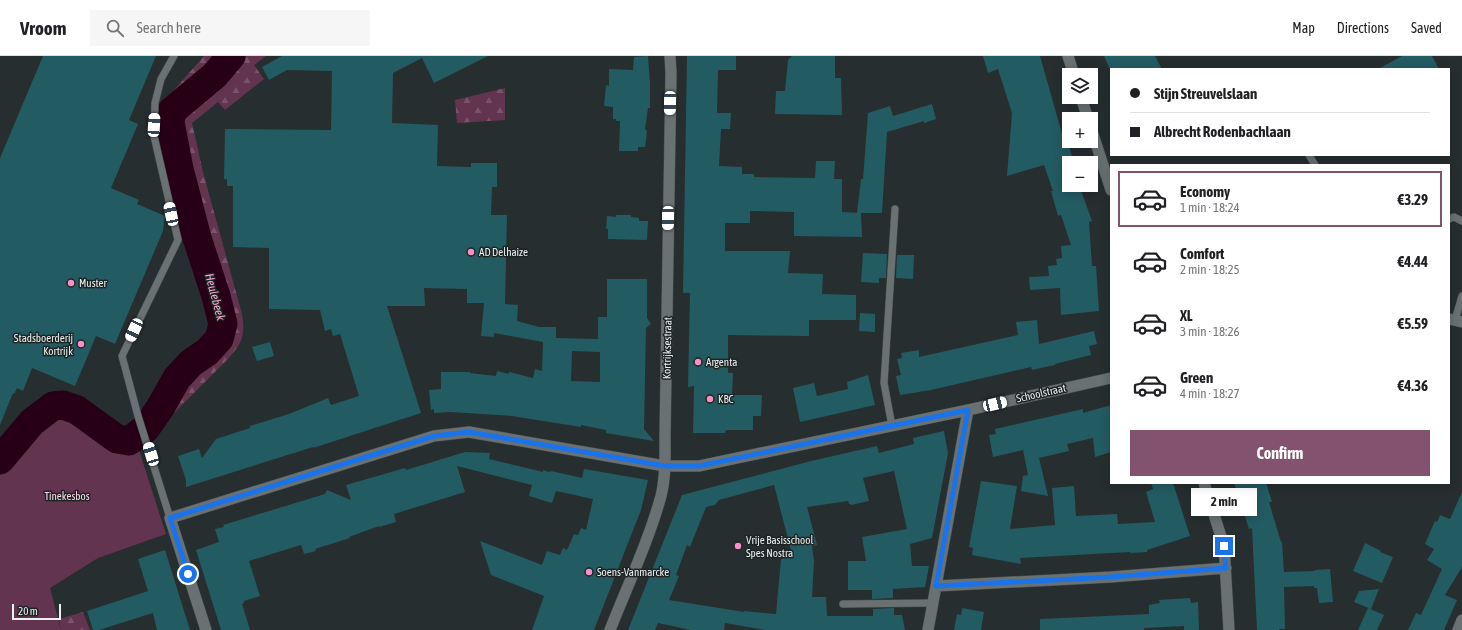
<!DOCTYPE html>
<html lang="en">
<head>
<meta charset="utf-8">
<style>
  :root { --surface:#fff; --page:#f6f6f6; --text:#202124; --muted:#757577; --line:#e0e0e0; --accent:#82526f }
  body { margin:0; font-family:"Asap Condensed",sans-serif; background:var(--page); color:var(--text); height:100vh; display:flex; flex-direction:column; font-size:15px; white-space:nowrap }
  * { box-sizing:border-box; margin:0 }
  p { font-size:13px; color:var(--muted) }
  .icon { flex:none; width:22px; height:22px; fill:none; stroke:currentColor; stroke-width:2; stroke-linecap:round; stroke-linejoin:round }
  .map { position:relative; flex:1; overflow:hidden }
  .side { position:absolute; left:1110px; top:108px; width:340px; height:320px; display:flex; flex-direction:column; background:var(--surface); border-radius:0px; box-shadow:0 2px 10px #0003 }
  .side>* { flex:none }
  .guide { position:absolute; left:1110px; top:12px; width:340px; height:88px; border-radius:0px; box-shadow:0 2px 10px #0003; display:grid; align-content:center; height:88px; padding:0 20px; background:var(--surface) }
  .controls { position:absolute; left:1062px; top:12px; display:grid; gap:8px }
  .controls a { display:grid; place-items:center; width:36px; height:36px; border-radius:0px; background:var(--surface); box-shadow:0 2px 10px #0003; font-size:20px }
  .scale { position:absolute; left:12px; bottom:10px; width:49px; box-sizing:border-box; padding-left:4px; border:2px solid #ebf0f0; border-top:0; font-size:11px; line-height:14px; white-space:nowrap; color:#ebf0f0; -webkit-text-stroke:3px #1d2425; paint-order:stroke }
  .end { position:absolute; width:18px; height:18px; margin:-9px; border:5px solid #1a73e8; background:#fff; box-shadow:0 0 0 2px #fff }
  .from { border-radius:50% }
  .bubble { position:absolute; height:28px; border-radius:0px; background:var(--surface); box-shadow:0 2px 10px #0003; font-size:13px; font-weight:700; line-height:28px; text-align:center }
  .car { position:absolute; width:12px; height:24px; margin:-12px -6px; border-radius:5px; box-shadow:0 0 3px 1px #0007; background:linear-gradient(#fff 24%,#345 0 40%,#fff 0 76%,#345 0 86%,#fff 0) }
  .guide b { display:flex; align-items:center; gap:14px; height:38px; font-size:15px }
  .guide b+b { border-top:1px solid var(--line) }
  .guide i { width:10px; height:10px; background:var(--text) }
  ul { padding:7px 0 0; list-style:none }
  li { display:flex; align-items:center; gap:12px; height:56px; margin:0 8px 6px; padding:0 12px; border:2px solid transparent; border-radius:0px }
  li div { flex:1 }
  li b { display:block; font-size:15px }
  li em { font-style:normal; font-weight:700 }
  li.current { border-color:var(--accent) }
  li>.icon { width:36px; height:36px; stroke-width:1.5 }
  .primary-button { display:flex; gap:8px; margin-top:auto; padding:8px 20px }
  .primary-button a { flex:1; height:46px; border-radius:0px; background:var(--accent); color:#fff; font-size:16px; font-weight:700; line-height:46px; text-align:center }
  header { display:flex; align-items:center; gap:24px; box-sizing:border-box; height:56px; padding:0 20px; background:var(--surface); border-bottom:1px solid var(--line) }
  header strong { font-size:19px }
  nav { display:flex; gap:22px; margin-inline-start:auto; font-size:14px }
  .search { width:280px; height:36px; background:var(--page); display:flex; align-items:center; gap:10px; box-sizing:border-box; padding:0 14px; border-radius:0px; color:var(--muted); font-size:15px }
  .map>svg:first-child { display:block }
</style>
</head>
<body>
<header>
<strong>Vroom</strong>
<div class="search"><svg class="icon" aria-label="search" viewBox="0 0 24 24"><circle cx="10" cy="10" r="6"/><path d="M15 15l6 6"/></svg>Search here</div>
<nav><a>Map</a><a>Directions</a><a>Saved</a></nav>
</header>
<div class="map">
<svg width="1462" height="574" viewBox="0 0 1462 574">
  <defs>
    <pattern id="forest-firs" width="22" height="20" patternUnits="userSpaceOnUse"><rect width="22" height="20" fill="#63344f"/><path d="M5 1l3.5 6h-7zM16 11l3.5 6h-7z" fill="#7a5269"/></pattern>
  </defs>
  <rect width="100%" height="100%" fill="#272e2f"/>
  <path fill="url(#forest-firs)" d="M 204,0 L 225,0 L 217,9 L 180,42 L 174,34 Z
    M 240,0 L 266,0 L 254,9 L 264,23 L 225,54 L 218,46 L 192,67 L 203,116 L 242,258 C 245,280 243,285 229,302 L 164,367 L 157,367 L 147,359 L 150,344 L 170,310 L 208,279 L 211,268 L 206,245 L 198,215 L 191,181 L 160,81 L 181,76 L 177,59 L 183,51 L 224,16 Z
    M 505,32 L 505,64 L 457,67 L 455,44 Z
    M 83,556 L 90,574 L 61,574 L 59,563 Z"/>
  <path fill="#63344f" d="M 58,357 L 68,357 L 120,395 L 126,395 L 137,388 L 166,478 L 98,502 L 50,532 L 61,574 L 0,574 L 0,411 C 17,392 34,368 58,357 Z"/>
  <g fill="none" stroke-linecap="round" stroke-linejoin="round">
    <path stroke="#270018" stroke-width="29" d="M 0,404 L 32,366 L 53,350 L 63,349 L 77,354 L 117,383 L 129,385 L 146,372 L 160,352 L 177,322 L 191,307 L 207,296 L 219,283 L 223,268 L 216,240 L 197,182 L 179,113 L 170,66 L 172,55 L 215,19 L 231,0"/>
  </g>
  <path fill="#235b62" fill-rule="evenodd" d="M 43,0 L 156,0 L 129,64 L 138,68 L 111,132 L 139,144 L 137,148 L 165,160 L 163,175 L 115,288 L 96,280 L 75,330 L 32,312 L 23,335 L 17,332 L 14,338 L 13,337 L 0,369 L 0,102 Z
    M 282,0 L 488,0 L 434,27 L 422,2 L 393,17 L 392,67 L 438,69 L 437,110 L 471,111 L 471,107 L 497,107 L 497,131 L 492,131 L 491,159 L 507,159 L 505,248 L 518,249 L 517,265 L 539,271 L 556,271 L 556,282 L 598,283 L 598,261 L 607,261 L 607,223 L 647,223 L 647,262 L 651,268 L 646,272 L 644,373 L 654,385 L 606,377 L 606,374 L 581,369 L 581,371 L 512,360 L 450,356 L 434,357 L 434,353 L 431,354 L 429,334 L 441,333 L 441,316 L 470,316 L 470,317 L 496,320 L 497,315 L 509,318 L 509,316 L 533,322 L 535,313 L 542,315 L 543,286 L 494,277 L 494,281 L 481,280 L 484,247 L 467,247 L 467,233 L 424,232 L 425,250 L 387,250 L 421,357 L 313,392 L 313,391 L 186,431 L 186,424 L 178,400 L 199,393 L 202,402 L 216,383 L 250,372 L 250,370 L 289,358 L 328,342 L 331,349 L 359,340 L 340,278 L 333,280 L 331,273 L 325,275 L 320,254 L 269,253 L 269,192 L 233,191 L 233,130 L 227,130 L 227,123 L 224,123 L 225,73 L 331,74 L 332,15 L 287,14 L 269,24 L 262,11 ZM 572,295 L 600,296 L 600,326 L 571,325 Z
    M 648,0 L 650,27 L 650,52 L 648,52 L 645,73 L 647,75 L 645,91 L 638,91 L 638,95 L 619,95 L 620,65 L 616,65 L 616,63 L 613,63 L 613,51 L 604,50 L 606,29 L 609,30 L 609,13 L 633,14 L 634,1 Z
    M 687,0 L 736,0 L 736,14 L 718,14 L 717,57 L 731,57 L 730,73 L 721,73 L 719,110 L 742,111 L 742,118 L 754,118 L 754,121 L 815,122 L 816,105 L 835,105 L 834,123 L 842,123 L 842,156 L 861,157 L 862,181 L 794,180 L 794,156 L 750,155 L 750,167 L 725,167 L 725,195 L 790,195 L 788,217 L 823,218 L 822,238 L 856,239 L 856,264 L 809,264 L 809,280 L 728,279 L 728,317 L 733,317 L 732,339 L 762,339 L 761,360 L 753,360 L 753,374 L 726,374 L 725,377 L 693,377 L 694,330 L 688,331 L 690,237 L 683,237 Z
    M 792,0 L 835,0 L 835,22 L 841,22 L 842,59 L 775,58 L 776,35 L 785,35 L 788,4 Z
    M 983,0 L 1040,0 L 1063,81 L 1066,80 L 1072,100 L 1073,107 L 1069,107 L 1069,129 L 1079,129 L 1092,165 L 1089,166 L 1092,210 L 1096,210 L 1099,255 L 1061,259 L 1060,232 L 1030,234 L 1029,221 L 1049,220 L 1048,210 L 1057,209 L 1056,203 L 1062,202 L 1061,190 L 1071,189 L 1061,159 L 1058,160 L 1051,135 L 1053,135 L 1044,109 L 1007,120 L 1012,57 L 998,13 L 988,17 Z
    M 1104,0 L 1155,0 L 1162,13 L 1110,13 Z
    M 1402,0 L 1432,0 L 1439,13 L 1378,13 Z
    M 932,48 L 936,63 L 924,67 L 924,65 L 887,76 L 882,157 L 857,157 L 861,123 L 863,123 L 868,57 L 890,50 L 893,60 Z
    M 616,159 L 631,159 L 631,161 L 639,162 L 639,165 L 648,165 L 647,184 L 608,183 L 608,173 L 606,173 L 607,160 L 616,161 Z
    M 863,197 L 887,198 L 886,222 L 879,222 L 879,227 L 861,226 Z
    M 897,199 L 914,199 L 913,223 L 896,222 Z
    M 860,257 L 875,258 L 875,276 L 859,275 Z
    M 1037,264 L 1039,288 L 1094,275 L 1097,288 L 1089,290 L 1091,299 L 1055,308 L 1055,309 L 1041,312 L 1032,314 L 1031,311 L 931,334 L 900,339 L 896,320 L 901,319 L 897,303 L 902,302 L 901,297 L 919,294 L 919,301 L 1018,279 L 1016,266 Z
    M 270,286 L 274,300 L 257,305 L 252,291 Z
    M 868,319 L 875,349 L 800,366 L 793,332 L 814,327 L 817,340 L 848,333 L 847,326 Z
    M 1111,349 L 1111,396 L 1095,401 L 1093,382 L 1067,388 L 1069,395 L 1039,402 L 1048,440 L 1021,435 L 1023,420 L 1028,419 L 1023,394 L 993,401 L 989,379 L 996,378 L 995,373 L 1083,353 L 1083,357 Z
    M 944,375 L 948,397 L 932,482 L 910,488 L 912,510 L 929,510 L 925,531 L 893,533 L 893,542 L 872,543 L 872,534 L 848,534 L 848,505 L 866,505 L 862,481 L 907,473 L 894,415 L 863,422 L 869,445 L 851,449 L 851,448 L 849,448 L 848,445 L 807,451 L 817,489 L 812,490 L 814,505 L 812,541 L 826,541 L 827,560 L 873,560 L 873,553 L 894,552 L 894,559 L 902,559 L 905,574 L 766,574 L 725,567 L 724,574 L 691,574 L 658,567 L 655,574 L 628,574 L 682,439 L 811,405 L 877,390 L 879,397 L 914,388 L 913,382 ZM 774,429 L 791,494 L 783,496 L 783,503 L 781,503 L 776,558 L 744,555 L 744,556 L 669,544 L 679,520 L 676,519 L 687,489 L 690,491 L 706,451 L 715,449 L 719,444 Z
    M 465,396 L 490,397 L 489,403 L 543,416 L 543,414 L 549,416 L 551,415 L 582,422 L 584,413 L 648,424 L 641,454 L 594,574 L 532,574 L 544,540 L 491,519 L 480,485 L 542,509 L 547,495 L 560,499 L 563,492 L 567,494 L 574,478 L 578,479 L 581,472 L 586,474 L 593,443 L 556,435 L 552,447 L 529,440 L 532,429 L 457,410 L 465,436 L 394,458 L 396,466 L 379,471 L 379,470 L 349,481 L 350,482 L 315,493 L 316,495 L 304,498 L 301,489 L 249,505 L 260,540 L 244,545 L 244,547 L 242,548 L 250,574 L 221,574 L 196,494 L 219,486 L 215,473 L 224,471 L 223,469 L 325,438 L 327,434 L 351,444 L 346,429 L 405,412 L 406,414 Z
    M 981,425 L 1017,430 L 1010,473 L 1055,469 L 1052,432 L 1074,430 L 1076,460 L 1117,458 L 1118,468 L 1155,466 L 1146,436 L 1153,433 L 1151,427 L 1173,427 L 1190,480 L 1147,494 L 1147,496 L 1130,497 L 1130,496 L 1020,502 L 1021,508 L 972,499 L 973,492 L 969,491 Z
    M 1234,427 L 1266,427 L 1272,446 L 1269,446 L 1281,486 L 1282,486 L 1284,516 L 1315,515 L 1315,514 L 1330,513 L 1333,546 L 1319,547 L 1317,532 L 1314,532 L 1314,530 L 1284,531 L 1285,573 L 1279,573 L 1279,574 L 1257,574 L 1252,472 L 1249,473 Z
    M 1462,436 L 1462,511 L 1445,539 L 1457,544 L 1444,574 L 1408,574 L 1416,557 L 1421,559 L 1442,513 L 1427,504 L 1434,493 L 1425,488 L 1435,465 L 1437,466 L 1440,459 L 1450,463 Z
    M 1365,487 L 1381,495 L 1380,496 L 1393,501 L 1382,527 L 1353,515 Z
    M 165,494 L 190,574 L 157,574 L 153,557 L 99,574 L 93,574 L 87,555 L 148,535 L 138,503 Z
    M 1379,533 L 1371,553 L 1354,546 L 1359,535 Z
    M 1190,542 L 1191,547 L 1198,546 L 1199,574 L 1184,574 L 1184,570 L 1144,572 L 1144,574 L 1040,574 L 1040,563 L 1149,558 L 1149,549 L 1160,547 L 1159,544 Z
    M 962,552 L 984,556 L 981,574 L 954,574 L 957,558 L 961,559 Z
    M 1368,552 L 1384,559 L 1377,574 L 1358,574 Z"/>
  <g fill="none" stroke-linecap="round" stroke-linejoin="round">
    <g stroke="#454a4b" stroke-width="8">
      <path id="service" d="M 1309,99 L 1315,109
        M 1449,163 L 1454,161 L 1462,165
        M 1455,264 L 1462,240
        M 892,370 L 884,327 L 895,153
        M 170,462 L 138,360 L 122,300 L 178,184 L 154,80 L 155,47 L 161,23 L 174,0
        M 843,548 L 933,547"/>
    </g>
    <g stroke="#454a4b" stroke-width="12">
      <path id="minor" d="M 1068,0 L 1074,19
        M 1081,41 L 1088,63
        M 1091,72 L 1111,134
        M 1449,263 L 1462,266
        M 1204,427 L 1224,490 L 1229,574
        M 936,530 L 1111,521 L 1226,512
        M 206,574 L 170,462 L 434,380 L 469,376 L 665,410 L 699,410 L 968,354 L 1111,322
        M 928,574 L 968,354
        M 1458,574 L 1462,564"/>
    </g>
    <g stroke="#454a4b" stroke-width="12">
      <path id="tertiary" d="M 610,574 C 627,531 649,484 661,440 C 666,421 665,399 665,379 L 671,17 L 670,0"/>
    </g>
    <use href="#service" stroke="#697172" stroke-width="7"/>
    <use href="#minor" stroke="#697172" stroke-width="11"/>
    <use href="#tertiary" stroke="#697172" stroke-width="11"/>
  </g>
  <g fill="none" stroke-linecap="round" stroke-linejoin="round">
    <path stroke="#1a73e8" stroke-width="5" d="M 188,518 L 170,462 L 434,380 L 469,376 L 665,410 L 699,410 L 968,354 L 936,530 L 1111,521 L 1226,512 L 1224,490"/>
  </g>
  <g fill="#f98fca" stroke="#1d2425" stroke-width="1.5">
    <circle cx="471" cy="196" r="4"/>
    <circle cx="71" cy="227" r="4"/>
    <circle cx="81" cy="288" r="4"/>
    <circle cx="698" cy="306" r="4"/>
    <circle cx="710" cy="343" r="4"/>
    <circle cx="738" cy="490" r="4"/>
    <circle cx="589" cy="516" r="4"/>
  </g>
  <g text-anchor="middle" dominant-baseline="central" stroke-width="3" stroke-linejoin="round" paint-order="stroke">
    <g font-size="11" fill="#ebf0f0" stroke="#1d2425" text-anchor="start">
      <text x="479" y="196">AD Delhaize</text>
      <text x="79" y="227">Muster</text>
      <text x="73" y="282" text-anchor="end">Stadsboerderij<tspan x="73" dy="13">Kortrijk</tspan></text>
      <text x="706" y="306">Argenta</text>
      <text x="718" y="343">KBC</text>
      <text x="746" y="484">Vrije Basisschool<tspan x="746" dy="13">Spes Nostra</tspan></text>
      <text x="597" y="516">Soens-Vanmarcke</text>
    </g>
    <g font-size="11" fill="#ebf0f0" stroke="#1d2425">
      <text transform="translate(667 292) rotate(-89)">Kortrijksestraat</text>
      <text transform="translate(1041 337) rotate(-13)">Schoolstraat</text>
    </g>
    <g font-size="11" fill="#fed6ea" stroke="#1d2425">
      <text x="67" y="440">Tinekesbos</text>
    </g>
    <g font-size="12" font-style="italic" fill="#faadd6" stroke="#1d2425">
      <text transform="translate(215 241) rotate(75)">Heulebeek</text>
    </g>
  </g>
</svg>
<div class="controls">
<a><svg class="icon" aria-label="layers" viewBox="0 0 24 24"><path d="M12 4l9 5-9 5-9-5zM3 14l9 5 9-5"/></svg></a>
<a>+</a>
<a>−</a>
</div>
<div class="scale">20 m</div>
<i class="end from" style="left:188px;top:518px"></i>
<i class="end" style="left:1224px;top:490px"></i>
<div class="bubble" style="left:1191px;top:432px;width:66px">2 min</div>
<i class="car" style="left:670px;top:47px;rotate:181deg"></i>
<i class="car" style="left:154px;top:69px;rotate:3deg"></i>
<i class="car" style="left:171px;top:158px;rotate:348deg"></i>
<i class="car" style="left:668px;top:162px;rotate:181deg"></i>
<i class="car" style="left:134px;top:274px;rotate:205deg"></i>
<i class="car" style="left:995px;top:348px;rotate:77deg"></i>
<i class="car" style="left:151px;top:398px;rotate:343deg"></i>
<div class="guide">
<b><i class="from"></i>Stijn Streuvelslaan</b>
<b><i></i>Albrecht Rodenbachlaan</b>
</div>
<section class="side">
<ul>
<li class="current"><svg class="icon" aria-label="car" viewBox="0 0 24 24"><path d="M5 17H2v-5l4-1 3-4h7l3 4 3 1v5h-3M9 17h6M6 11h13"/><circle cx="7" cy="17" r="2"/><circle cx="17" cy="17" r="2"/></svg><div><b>Economy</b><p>1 min · 18:24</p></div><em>€3.29</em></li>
<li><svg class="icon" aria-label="car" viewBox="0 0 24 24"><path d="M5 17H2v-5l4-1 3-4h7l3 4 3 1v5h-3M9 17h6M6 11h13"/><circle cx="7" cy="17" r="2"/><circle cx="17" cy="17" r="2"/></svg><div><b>Comfort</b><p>2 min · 18:25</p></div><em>€4.44</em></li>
<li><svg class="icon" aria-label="car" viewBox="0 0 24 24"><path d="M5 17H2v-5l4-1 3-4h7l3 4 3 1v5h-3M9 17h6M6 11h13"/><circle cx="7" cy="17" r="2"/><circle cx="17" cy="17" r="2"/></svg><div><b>XL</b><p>3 min · 18:26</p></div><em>€5.59</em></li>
<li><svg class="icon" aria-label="car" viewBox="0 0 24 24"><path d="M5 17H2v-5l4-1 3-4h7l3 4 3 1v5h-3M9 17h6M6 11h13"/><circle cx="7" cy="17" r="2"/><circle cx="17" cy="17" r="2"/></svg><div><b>Green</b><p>4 min · 18:27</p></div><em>€4.36</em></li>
</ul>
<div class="primary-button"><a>Confirm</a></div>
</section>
</div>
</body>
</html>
